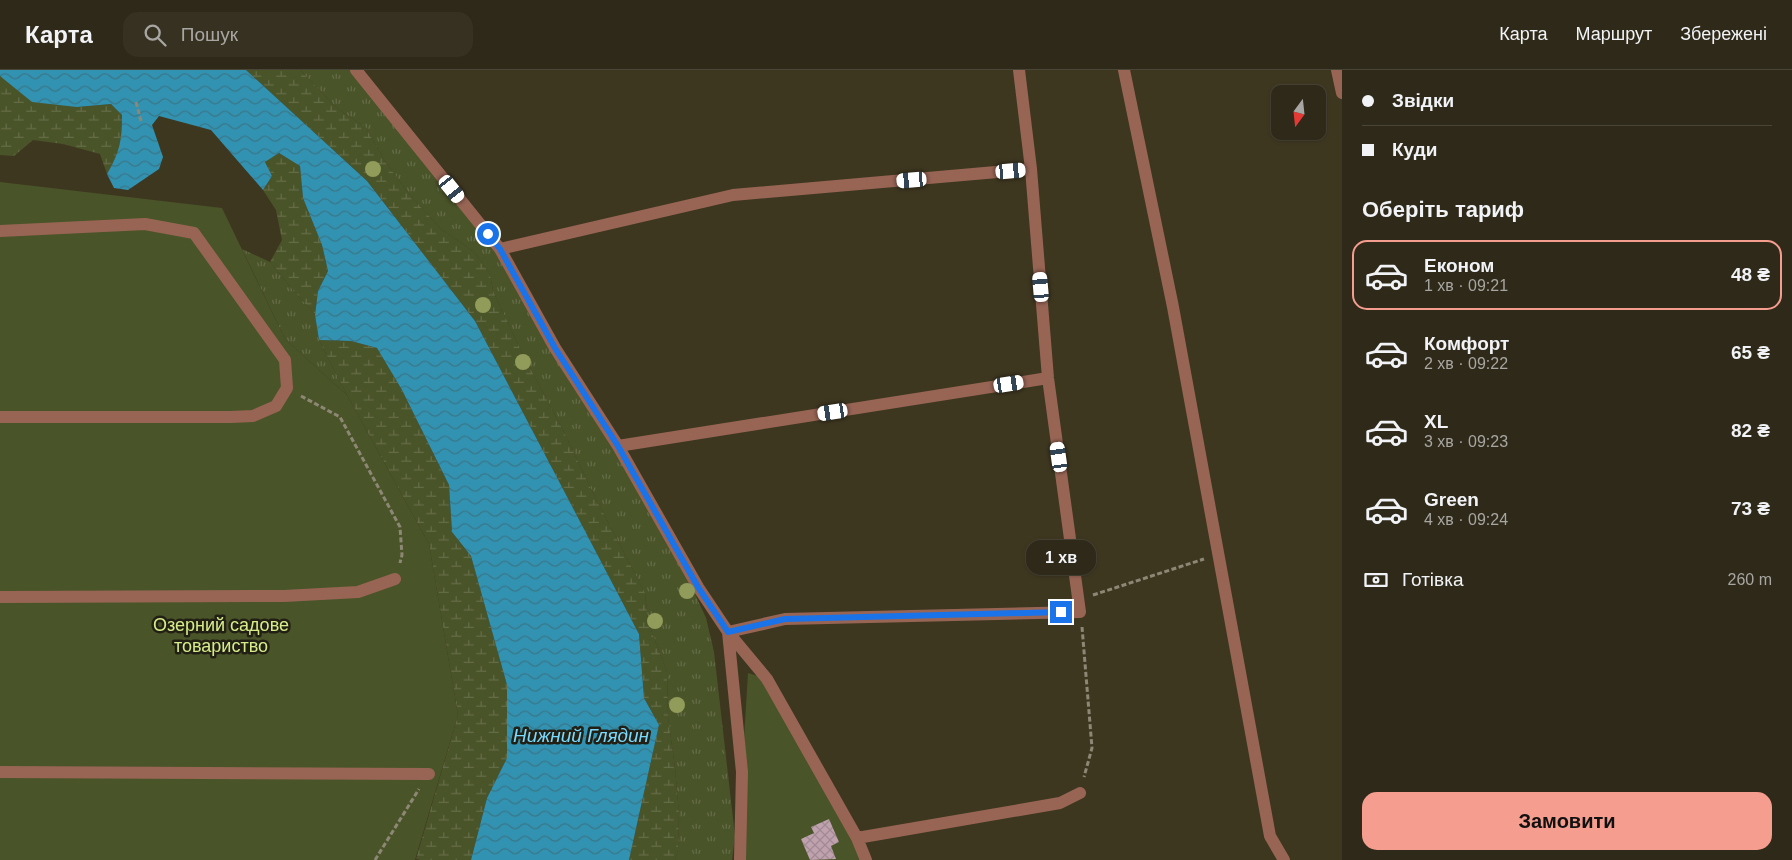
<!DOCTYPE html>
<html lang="uk">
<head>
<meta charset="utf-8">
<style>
  :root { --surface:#2e2918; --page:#363121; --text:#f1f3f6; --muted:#a7a6a2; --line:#494537; --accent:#f59d8f }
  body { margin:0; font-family:Arial,sans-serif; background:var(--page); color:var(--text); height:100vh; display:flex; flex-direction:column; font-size:19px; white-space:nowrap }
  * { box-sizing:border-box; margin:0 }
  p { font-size:16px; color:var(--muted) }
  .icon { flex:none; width:28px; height:28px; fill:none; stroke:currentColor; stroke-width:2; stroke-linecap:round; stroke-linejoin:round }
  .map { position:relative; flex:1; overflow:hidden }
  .side { display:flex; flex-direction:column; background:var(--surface); width:450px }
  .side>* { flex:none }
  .top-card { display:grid; align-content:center; height:110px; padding:0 20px; background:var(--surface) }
  .needle { width:32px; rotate:195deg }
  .fabs { position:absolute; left:1271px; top:15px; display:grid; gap:10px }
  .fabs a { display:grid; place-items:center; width:55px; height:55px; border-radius:10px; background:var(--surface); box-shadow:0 1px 4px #0004,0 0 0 1px var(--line); font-size:25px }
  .end { position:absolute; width:22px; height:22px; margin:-11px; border:6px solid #1a73e8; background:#fff; box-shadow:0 0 0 2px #fff }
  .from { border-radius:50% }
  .bubble { position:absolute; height:35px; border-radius:15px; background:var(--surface); box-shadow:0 1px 4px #0004,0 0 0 1px var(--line); font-size:16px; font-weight:600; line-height:35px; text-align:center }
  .car { position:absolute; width:15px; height:30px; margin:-15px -8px; border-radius:6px; box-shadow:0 0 4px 1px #0007; background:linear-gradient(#fff 24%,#345 0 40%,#fff 0 76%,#345 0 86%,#fff 0) }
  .top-card b { display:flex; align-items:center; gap:18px; height:48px; font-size:19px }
  .top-card b+b { border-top:1px solid var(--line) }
  .top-card i { width:12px; height:12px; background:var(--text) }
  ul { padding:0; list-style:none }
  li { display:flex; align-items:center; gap:15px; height:70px; margin:0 10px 8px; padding:0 10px; border:2px solid transparent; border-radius:15px }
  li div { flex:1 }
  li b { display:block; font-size:19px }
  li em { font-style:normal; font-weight:600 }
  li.current { border-color:var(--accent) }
  li>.icon { width:45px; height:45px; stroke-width:1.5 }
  h2 { padding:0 20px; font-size:22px; line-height:60px }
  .pay { display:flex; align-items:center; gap:12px; height:55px; padding:0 20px; font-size:19px }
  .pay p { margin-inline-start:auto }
  .primary-button { display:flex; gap:10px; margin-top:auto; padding:10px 20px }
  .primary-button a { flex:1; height:58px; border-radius:15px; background:var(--accent); color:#111; font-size:20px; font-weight:600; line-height:58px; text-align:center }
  header { display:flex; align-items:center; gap:30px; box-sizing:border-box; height:70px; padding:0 25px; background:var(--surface); border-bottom:1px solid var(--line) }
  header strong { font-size:24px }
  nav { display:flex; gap:28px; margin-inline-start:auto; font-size:18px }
  .search { width:350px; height:45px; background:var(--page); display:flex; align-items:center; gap:12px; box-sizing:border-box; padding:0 18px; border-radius:15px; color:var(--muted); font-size:19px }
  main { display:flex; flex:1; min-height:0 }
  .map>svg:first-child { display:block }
</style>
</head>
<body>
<header>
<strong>Карта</strong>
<div class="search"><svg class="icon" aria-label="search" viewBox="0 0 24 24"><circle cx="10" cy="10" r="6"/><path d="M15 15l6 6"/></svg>Пошук</div>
<nav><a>Карта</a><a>Маршрут</a><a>Збережені</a></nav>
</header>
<main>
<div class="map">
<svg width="1342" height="790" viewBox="0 0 1342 790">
  <defs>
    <pattern id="grass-tufts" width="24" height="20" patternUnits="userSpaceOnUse" patternTransform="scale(1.25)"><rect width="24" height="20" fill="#4a5429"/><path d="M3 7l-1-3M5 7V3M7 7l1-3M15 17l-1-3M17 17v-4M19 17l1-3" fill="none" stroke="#646c47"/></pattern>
    <pattern id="wetland-marsh" width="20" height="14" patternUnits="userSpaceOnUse" patternTransform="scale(1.25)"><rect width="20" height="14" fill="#4a5429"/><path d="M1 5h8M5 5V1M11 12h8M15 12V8" fill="none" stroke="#646c47"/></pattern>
    <pattern id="water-waves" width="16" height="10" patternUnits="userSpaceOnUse" patternTransform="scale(1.25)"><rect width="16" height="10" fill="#3292b1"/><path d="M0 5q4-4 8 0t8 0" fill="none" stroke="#397789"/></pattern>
    <pattern id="building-cross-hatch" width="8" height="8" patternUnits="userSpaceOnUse" patternTransform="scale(1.25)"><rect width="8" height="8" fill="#bfa2ae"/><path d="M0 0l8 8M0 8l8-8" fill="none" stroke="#a18a92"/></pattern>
  </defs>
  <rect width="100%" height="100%" fill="#3e3720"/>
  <path fill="url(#grass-tufts)" d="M 300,0 L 350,0 L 503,182 L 676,482 L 706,548 L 714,582 L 735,766 L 732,790 L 675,790 L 678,780 L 679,743 L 675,698 L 668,647 L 667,602 L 648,552 L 645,523 L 593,423 L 563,360 L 522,283 L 493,221 L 490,204 L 474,182 L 441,159 L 409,124 L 385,91 L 366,58 L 337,38 Z
    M 242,179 L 270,192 L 293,220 L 315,245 L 319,270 L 347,325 L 285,269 Z"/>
  <path fill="url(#wetland-marsh)" d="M 246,0 L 300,0 L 337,38 L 366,58 L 385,91 L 409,124 L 441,159 L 474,182 L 490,204 L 493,221 L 522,283 L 563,360 L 593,423 L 645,523 L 648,552 L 667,602 L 668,647 L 675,698 L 679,743 L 678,780 L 675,790 L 629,790 L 659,655 L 644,628 L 639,564 L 475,251 L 367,111 Z
    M 0,6 L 77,37 L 111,34 L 122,45 C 122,71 121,81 107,104 L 100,84 L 63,74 L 33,70 L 14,86 L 0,85 Z
    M 279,83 L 300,96 L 303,128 L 322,175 L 328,201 L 318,221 L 315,245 L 293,220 L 270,192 L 282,170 L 276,140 L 263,120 L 272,106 L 265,92 Z
    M 319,270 L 351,271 L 377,278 L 402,320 L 449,415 L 452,462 L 471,486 L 507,615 L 507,688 L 487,728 L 471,790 L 420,790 L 416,789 L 458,645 L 429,474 L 347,325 Z"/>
  <path fill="#4a5429" d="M 0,112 L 222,138 L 285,269 L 347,325 L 429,474 L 458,645 L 415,790 L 0,790 Z
    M 748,603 L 767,609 L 866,790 L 740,790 L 742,702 Z"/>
  <path fill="url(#water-waves)" d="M 0,0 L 246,0 L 367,111 L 475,251 L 639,564 L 644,628 L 659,655 L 629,790 L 471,790 L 487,728 L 507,688 L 507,615 L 471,486 L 452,462 L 449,415 L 402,320 L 377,278 L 351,271 L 319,270 L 315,245 L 318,221 L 328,201 L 322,175 L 303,128 L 300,96 L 279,83 L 265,92 L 272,106 L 263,120 L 211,60 L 159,46 L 152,55 L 163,87 L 159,99 L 128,120 L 114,118 L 107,104 C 120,82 122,70 122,45 L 111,34 L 77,37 L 32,32 L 0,6 Z"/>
  <path fill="url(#building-cross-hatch)" d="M 829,749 L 839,772 L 831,776 L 836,789 L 810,790 L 801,769 L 814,763 L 811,757 Z"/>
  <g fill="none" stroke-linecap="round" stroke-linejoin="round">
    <path stroke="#8d8775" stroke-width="3" stroke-dasharray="5 2.5" stroke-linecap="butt" d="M 136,32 L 141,51
      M 301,326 L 340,347 L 400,457 L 402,485 L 400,493
      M 1093,525 L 1204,489
      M 1082,557 L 1092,678 L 1084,707
      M 375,790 L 419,719"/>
    <path stroke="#986555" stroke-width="12" d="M 356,0 L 500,179 L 555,278 L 618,376 L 698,517 L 728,562 L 742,702 L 740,790
      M 1124,0 L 1173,237 L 1270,766 L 1284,790
      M 1337,0 L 1342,23
      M 0,161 L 145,154 L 194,163 L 285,290 L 287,318 L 276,336 L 253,346 L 231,347 L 0,347
      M 500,179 L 733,125 L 1031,99
      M 618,376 L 1048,308
      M 0,527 L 284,526 L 358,522 L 395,509
      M 0,702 L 429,704
      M 857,768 L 1060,733 L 1080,723
      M 866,790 L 857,768 L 767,609 L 728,562 L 785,549 L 1080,542 L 1048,308 L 1031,99 L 1019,0"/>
  </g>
  <g fill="#919b5a">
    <circle cx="373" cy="99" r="8"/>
    <circle cx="483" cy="235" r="8"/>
    <circle cx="523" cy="292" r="8"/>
    <circle cx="687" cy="521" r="8"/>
    <circle cx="655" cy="551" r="8"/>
    <circle cx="677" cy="635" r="8"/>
  </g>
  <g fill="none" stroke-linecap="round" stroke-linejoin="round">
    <path stroke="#1a73e8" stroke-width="6" d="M 488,164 L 500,179 L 555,278 L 618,376 L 698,517 L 728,562 L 785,549 L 1061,542"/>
  </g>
  <g text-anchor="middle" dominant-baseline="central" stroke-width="5" stroke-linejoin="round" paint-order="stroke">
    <g font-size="18" fill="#d5ed89" stroke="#221f14">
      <text x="221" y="555">Озерний садове<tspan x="221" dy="21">товариство</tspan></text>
    </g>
    <g font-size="19" font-style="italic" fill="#79d9fc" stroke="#221f14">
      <text x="581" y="665">Нижний Глядин</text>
    </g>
  </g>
</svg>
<div class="fabs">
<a><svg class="needle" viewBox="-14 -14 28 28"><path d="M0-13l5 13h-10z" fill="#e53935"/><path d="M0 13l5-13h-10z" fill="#a7a6a2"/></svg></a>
</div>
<i class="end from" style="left:488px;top:164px"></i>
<i class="end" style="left:1061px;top:542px"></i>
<div class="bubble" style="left:1026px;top:470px;width:70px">1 хв</div>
<i class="car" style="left:1011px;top:101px;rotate:85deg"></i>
<i class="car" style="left:912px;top:110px;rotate:265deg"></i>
<i class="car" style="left:452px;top:119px;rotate:141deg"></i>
<i class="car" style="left:1041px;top:217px;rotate:355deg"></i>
<i class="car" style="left:1009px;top:314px;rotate:81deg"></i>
<i class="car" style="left:833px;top:342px;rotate:261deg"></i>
<i class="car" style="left:1059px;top:387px;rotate:352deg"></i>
</div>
<section class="side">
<div class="top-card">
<b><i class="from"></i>Звідки</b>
<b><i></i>Куди</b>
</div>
<h2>Оберіть тариф</h2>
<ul>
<li class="current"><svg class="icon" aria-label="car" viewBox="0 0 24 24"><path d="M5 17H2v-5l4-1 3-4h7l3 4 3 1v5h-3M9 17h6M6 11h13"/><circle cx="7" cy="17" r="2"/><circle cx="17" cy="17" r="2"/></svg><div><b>Економ</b><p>1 хв · 09:21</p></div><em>48 ₴</em></li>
<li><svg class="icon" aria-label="car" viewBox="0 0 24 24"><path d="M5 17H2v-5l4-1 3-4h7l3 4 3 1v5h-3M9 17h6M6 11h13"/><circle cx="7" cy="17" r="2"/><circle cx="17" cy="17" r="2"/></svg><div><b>Комфорт</b><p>2 хв · 09:22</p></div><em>65 ₴</em></li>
<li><svg class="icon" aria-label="car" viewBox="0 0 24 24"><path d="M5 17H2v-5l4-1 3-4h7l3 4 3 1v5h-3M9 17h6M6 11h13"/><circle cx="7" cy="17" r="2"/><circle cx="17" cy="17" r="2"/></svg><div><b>XL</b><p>3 хв · 09:23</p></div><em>82 ₴</em></li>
<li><svg class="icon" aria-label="car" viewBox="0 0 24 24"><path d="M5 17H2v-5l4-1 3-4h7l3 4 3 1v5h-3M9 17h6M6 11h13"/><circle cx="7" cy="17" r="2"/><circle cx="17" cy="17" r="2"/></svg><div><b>Green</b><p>4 хв · 09:24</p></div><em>73 ₴</em></li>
</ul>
<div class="pay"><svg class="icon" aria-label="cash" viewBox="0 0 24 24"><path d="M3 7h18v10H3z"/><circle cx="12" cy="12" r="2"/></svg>Готівка<p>260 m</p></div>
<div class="primary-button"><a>Замовити</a></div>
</section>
</main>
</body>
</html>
